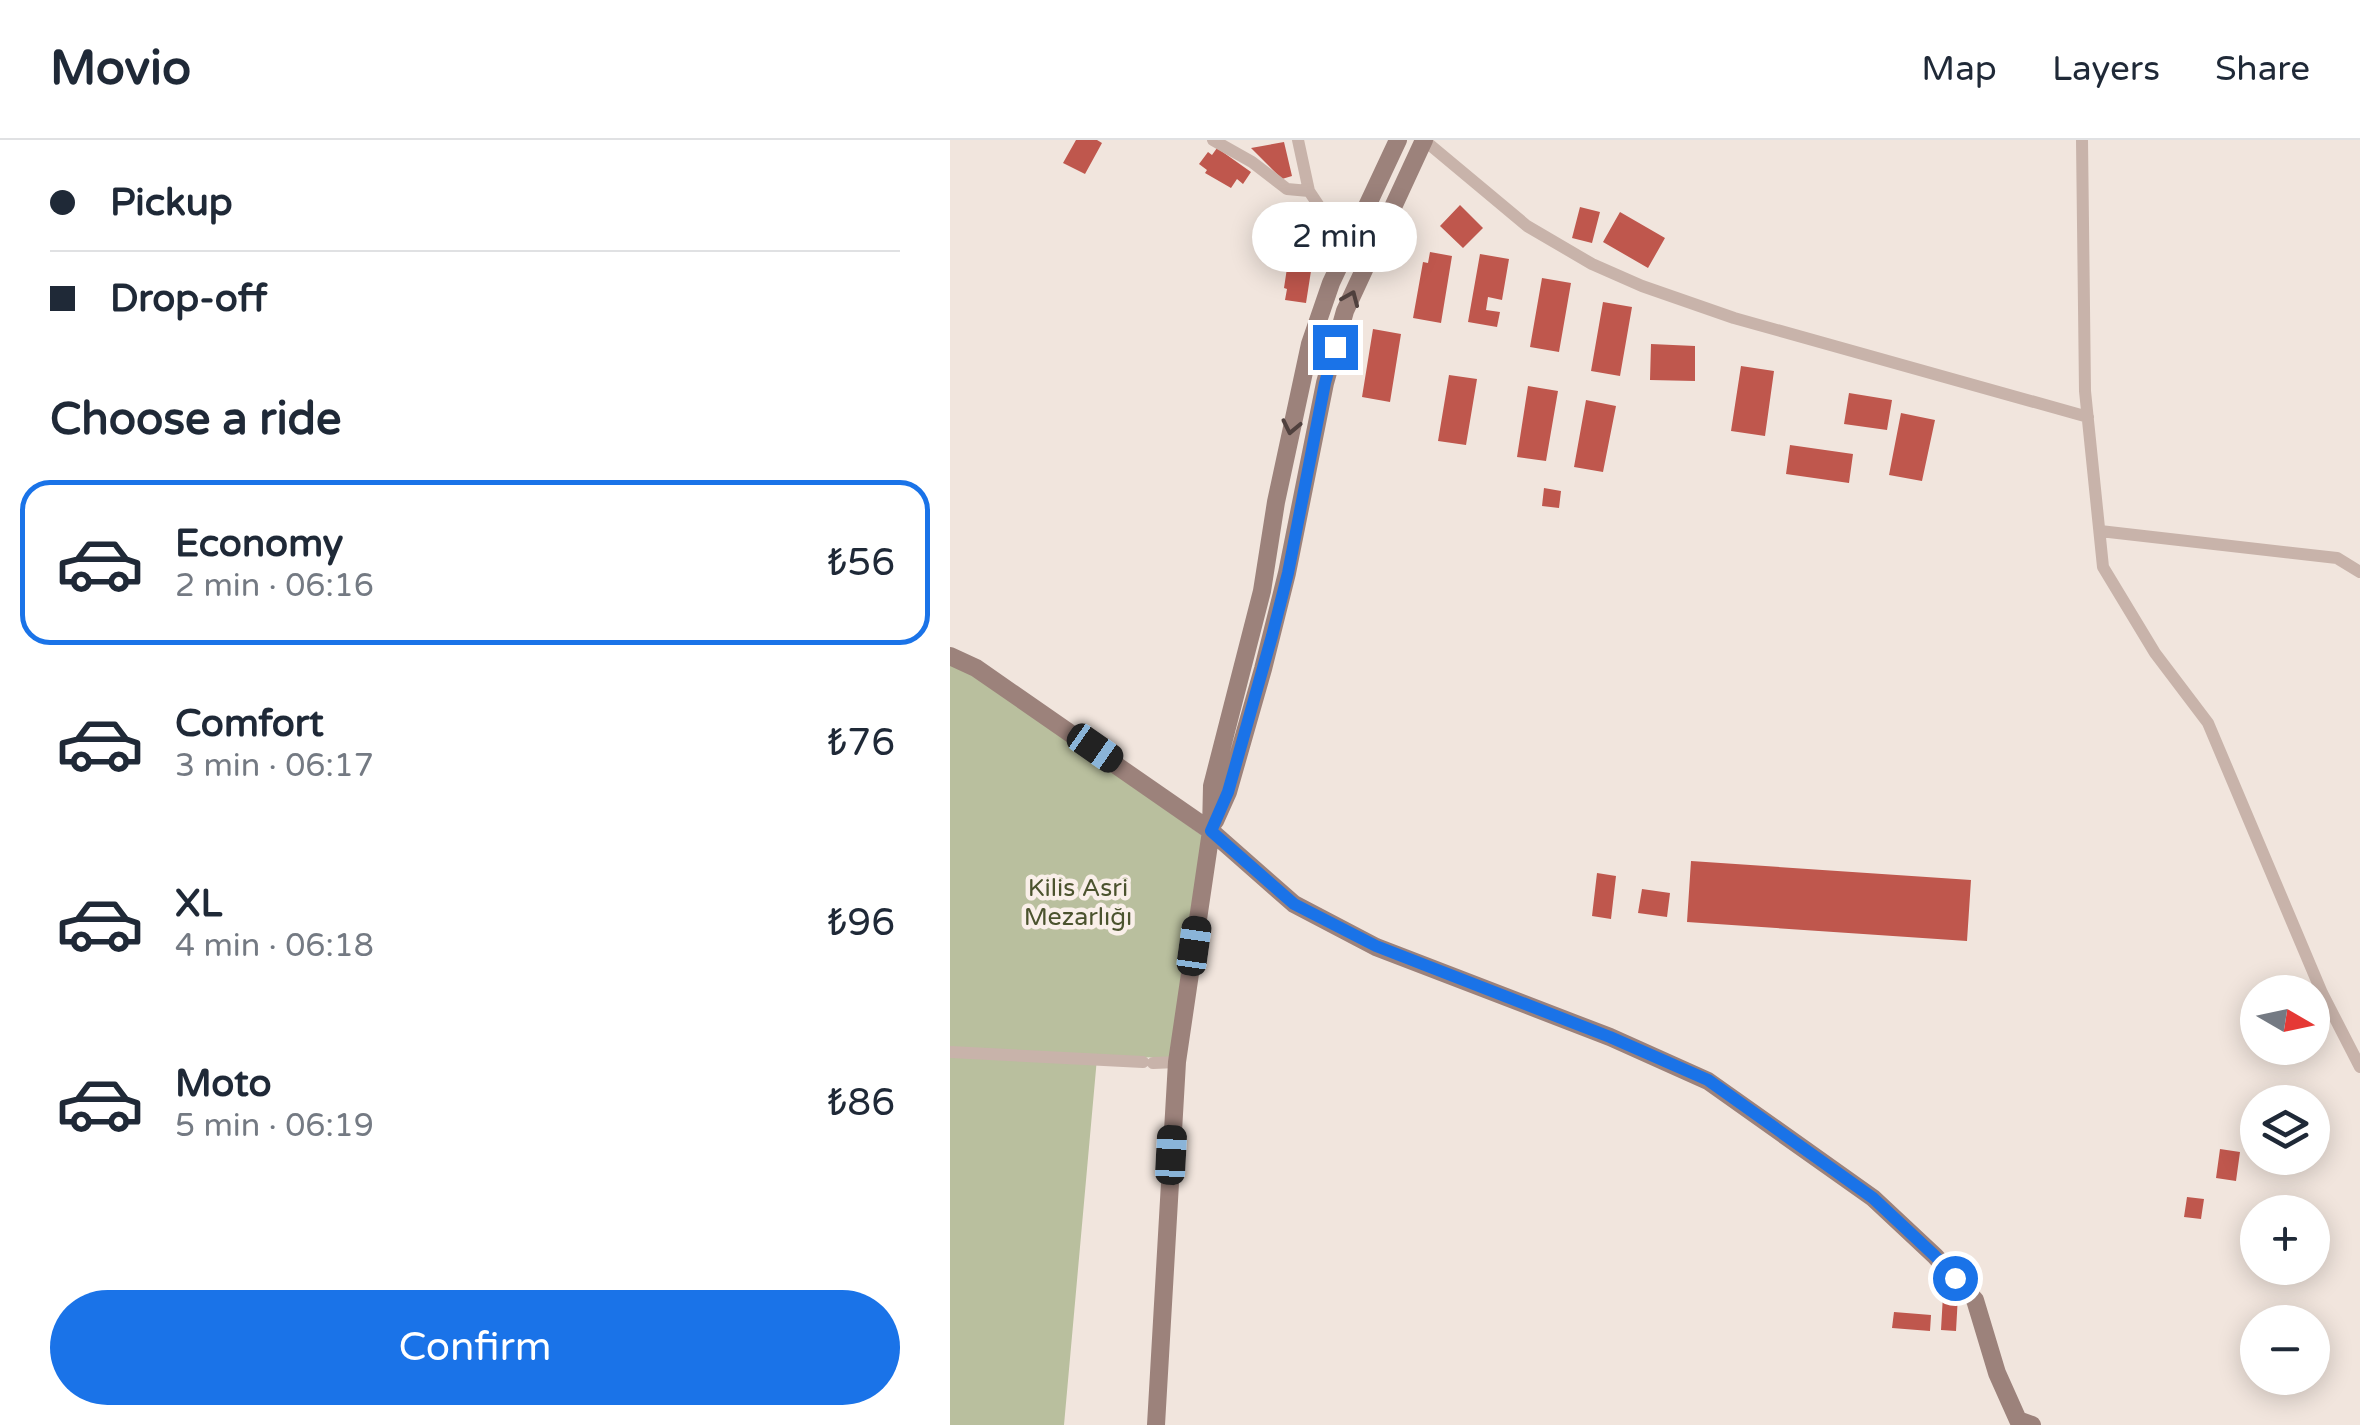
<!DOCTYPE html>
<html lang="en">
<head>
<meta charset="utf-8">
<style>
  :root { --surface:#fff; --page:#f6f6f7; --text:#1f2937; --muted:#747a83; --line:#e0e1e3; --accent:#1a73e8 }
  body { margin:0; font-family:"Varela Round",sans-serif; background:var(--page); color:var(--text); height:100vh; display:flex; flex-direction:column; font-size:38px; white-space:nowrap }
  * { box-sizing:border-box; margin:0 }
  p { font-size:32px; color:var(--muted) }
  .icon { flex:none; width:55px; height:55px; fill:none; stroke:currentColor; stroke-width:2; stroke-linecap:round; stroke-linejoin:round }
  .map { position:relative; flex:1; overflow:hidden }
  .details { display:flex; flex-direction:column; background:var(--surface); width:950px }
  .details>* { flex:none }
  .banner { display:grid; align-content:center; height:220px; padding:0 50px; background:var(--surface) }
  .needle { width:65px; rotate:99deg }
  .buttons { position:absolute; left:1290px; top:835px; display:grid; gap:20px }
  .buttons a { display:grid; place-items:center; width:90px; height:90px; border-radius:50%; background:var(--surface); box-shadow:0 5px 25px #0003; font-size:50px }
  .end { position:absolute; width:45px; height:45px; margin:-22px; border:12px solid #1a73e8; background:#fff; box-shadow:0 0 0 5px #fff }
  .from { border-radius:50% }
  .bubble { position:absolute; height:70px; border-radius:35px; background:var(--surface); box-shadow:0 5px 25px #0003; font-size:32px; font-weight:600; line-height:70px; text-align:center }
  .car { position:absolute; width:30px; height:60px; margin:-30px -15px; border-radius:12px; box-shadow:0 0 8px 2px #0007; background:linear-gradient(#222 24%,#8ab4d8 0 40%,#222 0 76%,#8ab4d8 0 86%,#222 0) }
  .banner b { display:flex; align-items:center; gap:35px; height:95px; font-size:38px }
  .banner b+b { border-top:2px solid var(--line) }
  .banner i { width:25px; height:25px; background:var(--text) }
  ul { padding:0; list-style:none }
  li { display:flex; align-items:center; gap:30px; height:165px; margin:0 20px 15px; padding:0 30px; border:5px solid transparent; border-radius:30px }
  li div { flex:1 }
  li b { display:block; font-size:38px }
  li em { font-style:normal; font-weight:600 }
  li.current { border-color:var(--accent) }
  li>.icon { width:90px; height:90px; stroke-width:1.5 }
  h2 { padding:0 50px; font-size:45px; line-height:120px }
  .primary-button { display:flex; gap:20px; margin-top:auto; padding:20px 50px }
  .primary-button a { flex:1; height:115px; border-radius:60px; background:var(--accent); color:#fff; font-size:40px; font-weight:600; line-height:115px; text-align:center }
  header { display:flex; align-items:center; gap:60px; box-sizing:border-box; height:140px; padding:0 50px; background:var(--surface); border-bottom:2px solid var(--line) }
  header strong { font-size:48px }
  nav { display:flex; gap:55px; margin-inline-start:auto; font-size:35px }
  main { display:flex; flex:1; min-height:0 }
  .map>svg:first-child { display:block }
</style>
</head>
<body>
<header>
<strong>Movio</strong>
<nav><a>Map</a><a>Layers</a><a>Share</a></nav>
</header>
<main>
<section class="details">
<div class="banner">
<b><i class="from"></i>Pickup</b>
<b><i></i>Drop-off</b>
</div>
<h2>Choose a ride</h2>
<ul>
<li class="current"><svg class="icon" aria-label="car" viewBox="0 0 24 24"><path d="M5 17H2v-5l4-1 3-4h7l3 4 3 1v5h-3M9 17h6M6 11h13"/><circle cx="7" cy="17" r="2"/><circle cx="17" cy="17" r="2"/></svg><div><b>Economy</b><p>2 min · 06:16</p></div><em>₺56</em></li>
<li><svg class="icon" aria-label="car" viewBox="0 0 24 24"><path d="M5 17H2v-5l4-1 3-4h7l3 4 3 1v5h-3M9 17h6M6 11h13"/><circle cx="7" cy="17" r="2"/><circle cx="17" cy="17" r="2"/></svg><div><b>Comfort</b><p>3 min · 06:17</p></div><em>₺76</em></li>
<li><svg class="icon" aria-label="car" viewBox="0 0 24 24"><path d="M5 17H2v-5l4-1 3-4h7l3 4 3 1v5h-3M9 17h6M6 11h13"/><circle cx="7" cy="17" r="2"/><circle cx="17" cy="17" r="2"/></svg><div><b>XL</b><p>4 min · 06:18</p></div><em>₺96</em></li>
<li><svg class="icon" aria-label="car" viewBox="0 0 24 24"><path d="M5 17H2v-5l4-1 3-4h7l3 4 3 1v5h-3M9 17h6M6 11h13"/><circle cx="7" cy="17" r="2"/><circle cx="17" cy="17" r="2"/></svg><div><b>Moto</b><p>5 min · 06:19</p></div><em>₺86</em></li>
</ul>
<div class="primary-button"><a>Confirm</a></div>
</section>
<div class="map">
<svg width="1410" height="1285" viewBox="0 0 1410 1285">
  <rect width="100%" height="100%" fill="#f1e5dd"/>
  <path fill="#b9bf9e" d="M 0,514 L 265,705 L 232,917 L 147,918 L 114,1285 L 0,1285 Z"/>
  <path fill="#bf574d" d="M 126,0 L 147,0 L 152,3 L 135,34 L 113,23 Z
    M 334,2 L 342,36 L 332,39 L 301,8 Z
    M 267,8 L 301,32 L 293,44 L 287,39 L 281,48 L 255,33 L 257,30 L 249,24 L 258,12 L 262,15 Z
    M 510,65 L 533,88 L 513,108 L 490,86 Z
    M 630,67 L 650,72 L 642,103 L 622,98 Z
    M 670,72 L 715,98 L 698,128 L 653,102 Z
    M 365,106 L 376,107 L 373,132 L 361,131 L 356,163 L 335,160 L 337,149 L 334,148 L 337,128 L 351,130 L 352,121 L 363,122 Z
    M 480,112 L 502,116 L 491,183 L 463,178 L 473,122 L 478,123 Z
    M 530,114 L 559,119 L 552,160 L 538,157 L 536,170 L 550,172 L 547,187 L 518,182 Z
    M 592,138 L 621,143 L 609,212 L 580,207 Z
    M 653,162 L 682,167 L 670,236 L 641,231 Z
    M 423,189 L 451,194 L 440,262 L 412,257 Z
    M 701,204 L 745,206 L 745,241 L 700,240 Z
    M 791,226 L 824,231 L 815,296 L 781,291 Z
    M 499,235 L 527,239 L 516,305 L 488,301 Z
    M 578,246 L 608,251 L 596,321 L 567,317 Z
    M 899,253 L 942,260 L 937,290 L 894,284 Z
    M 636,260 L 666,266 L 653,332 L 624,327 Z
    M 951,273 L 985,280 L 972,341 L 939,335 Z
    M 840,305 L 903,314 L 899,343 L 836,334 Z
    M 594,348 L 611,351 L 609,368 L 592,366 Z
    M 741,721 L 1021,740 L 1017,801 L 737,782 Z
    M 647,733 L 666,736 L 661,779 L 642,776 Z
    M 692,749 L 720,753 L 717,777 L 688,773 Z
    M 1270,1009 L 1290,1012 L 1286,1041 L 1266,1038 Z
    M 1237,1057 L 1254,1059 L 1251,1079 L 1234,1077 Z
    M 993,1155 L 1008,1155 L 1006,1191 L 991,1190 Z
    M 944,1172 L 981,1175 L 980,1191 L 942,1188 Z"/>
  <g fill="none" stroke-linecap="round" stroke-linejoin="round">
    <path stroke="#c8b3aa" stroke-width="12" d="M 263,0 L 302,22 L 337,49 L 359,51
      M 348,0 L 359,51 L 397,108
      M 474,0 L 577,86 L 642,124 L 692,146 L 784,178 L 1138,277
      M 1132,0 L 1135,251 L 1153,427 L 1205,513 L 1258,583 L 1372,853 L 1410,927
      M 1150,391 L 1387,418 L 1410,432
      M 0,912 L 193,922
      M 203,923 L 227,922"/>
    <path stroke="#9c827b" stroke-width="18" d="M 0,516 L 26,528 L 261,691 L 344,764 L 426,807 L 660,897 L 758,941 L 923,1058 L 985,1116 L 1025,1160 L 1047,1233 L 1068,1280 L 1082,1285
      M 265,681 L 278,652 L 313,529 L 337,433 L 375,243 L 395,171 L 474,0
      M 206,1285 L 227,922 L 261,691 L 262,646 L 312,451 L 326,362 L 360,204 L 381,143 L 448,0"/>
  </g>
  <defs><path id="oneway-chevron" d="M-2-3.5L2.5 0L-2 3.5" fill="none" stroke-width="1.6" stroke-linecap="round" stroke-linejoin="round" transform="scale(2.5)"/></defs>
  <g stroke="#50413e">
    <use href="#oneway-chevron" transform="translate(401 158) rotate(-67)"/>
    <use href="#oneway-chevron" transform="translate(341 287) rotate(102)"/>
  </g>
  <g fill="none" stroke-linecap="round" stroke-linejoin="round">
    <path stroke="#1a73e8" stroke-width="12" d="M 385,207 L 375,243 L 338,433 L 322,496 L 278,652 L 261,691 L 344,764 L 426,806 L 660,897 L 758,940 L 923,1058 L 985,1116 L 1005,1138"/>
  </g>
  <g text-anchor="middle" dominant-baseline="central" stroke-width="9" stroke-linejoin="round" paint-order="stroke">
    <g font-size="25" fill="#4b532e" stroke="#f9efe9">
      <text x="128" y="748">Kilis Asri<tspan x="128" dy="29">Mezarlığı</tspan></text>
    </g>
  </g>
</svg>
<div class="buttons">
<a><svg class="needle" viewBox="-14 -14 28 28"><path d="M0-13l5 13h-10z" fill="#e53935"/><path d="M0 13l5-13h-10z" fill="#747a83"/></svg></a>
<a><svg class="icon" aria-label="layers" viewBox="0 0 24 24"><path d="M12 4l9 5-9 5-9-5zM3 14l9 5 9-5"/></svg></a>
<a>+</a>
<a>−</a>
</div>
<i class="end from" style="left:1005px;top:1138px"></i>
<i class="end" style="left:385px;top:207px"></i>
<div class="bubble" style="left:302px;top:62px;width:165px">2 min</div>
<i class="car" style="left:145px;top:608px;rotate:125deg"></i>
<i class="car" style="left:244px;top:806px;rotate:8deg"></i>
<i class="car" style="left:221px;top:1015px;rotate:3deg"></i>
</div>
</main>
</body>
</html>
